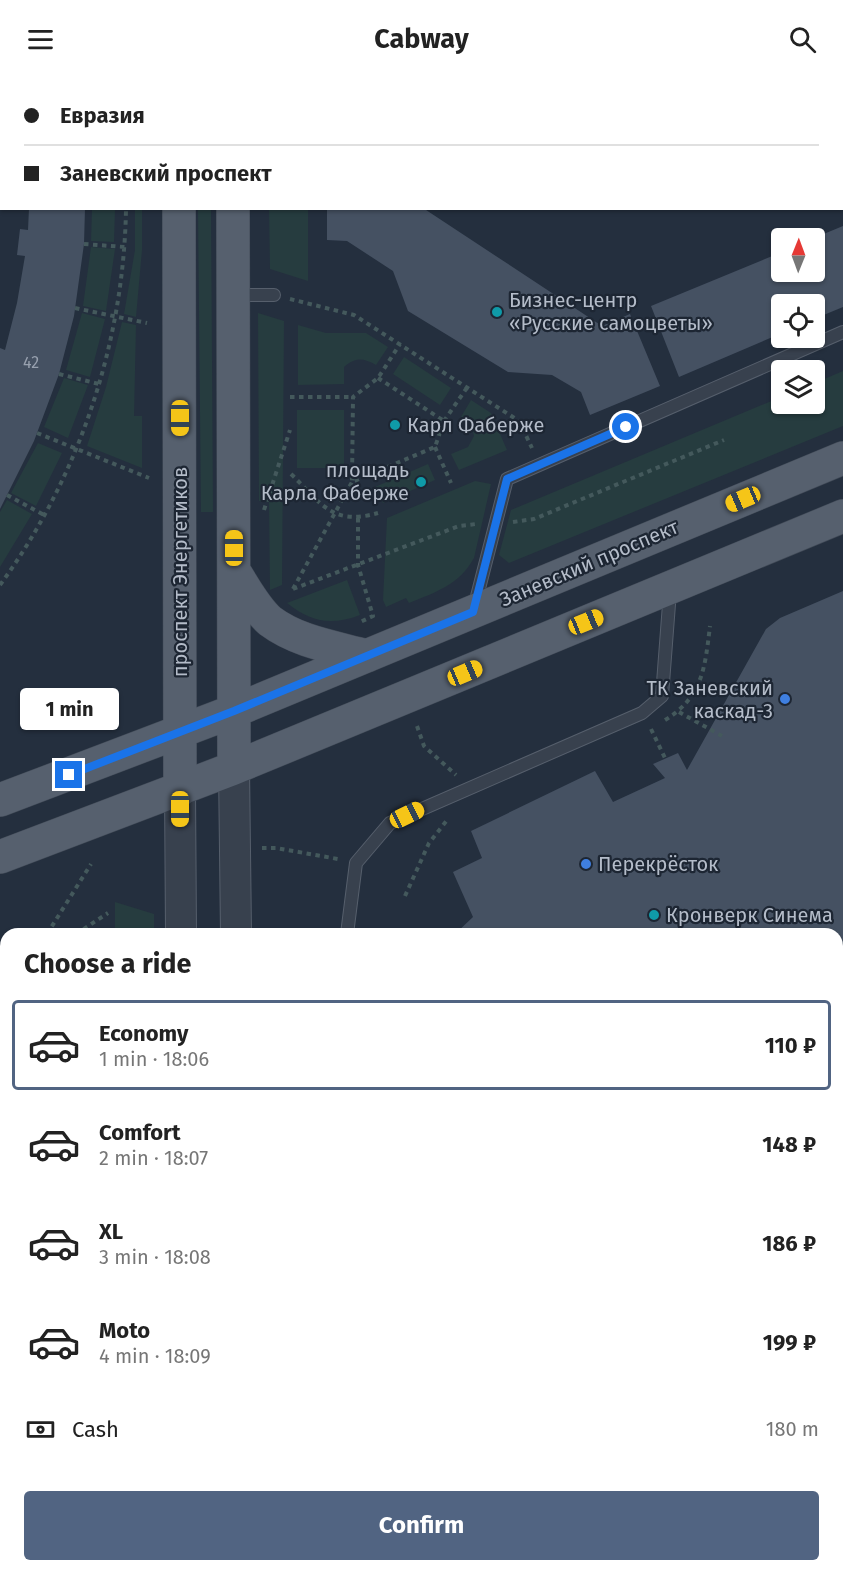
<!DOCTYPE html>
<html lang="en">
<head>
<meta charset="utf-8">
<style>
  :root { --surface:#fff; --page:#f6f6f6; --text:#222; --muted:#767676; --line:#e0e0e0; --accent:#516482 }
  body { margin:0; font-family:"Fira Sans",sans-serif; background:var(--page); color:var(--text); height:100vh; display:flex; flex-direction:column; font-size:22px; white-space:nowrap }
  * { box-sizing:border-box; margin:0 }
  p { font-size:20px; color:var(--muted) }
  .icon { flex:none; width:33px; height:33px; fill:none; stroke:currentColor; stroke-width:2; stroke-linecap:round; stroke-linejoin:round }
  .map { position:relative; flex:1; overflow:hidden }
  .panel { position:absolute; left:0px; top:850px; width:843px; height:644px; display:flex; flex-direction:column; background:var(--surface); border-radius:18px 18px 0 0; box-shadow:0 2px 4px #0004 }
  .panel>* { flex:none }
  .guide { position:absolute; left:0px; top:0px; width:843px; height:132px; box-shadow:0 2px 4px #0004; display:grid; align-content:center; height:132px; padding:0 24px; background:var(--surface) }
  .needle { width:39px; rotate:1deg }
  .controls { position:absolute; left:771px; top:150px; display:grid; gap:12px }
  .controls a { display:grid; place-items:center; width:54px; height:54px; border-radius:6px; background:var(--surface); box-shadow:0 2px 4px #0004; font-size:30px }
  .end { position:absolute; width:27px; height:27px; margin:-14px; border:8px solid #1a73e8; background:#fff; box-shadow:0 0 0 3px #fff }
  .from { border-radius:50% }
  .bubble { position:absolute; height:42px; border-radius:6px; background:var(--surface); box-shadow:0 2px 4px #0004; font-size:20px; font-weight:700; line-height:42px; text-align:center }
  .car { position:absolute; width:18px; height:36px; margin:-18px -9px; border-radius:8px; box-shadow:0 0 4px 2px #0007; background:linear-gradient(#f5c518 24%,#345 0 40%,#f5c518 0 76%,#345 0 86%,#f5c518 0) }
  .guide b { display:flex; align-items:center; gap:21px; height:57px; font-size:22px }
  .guide b+b { border-top:2px solid var(--line) }
  .guide i { width:15px; height:15px; background:var(--text) }
  ul { padding:0; list-style:none }
  li { display:flex; align-items:center; gap:18px; height:90px; margin:0 12px 9px; padding:0 12px; border:3px solid transparent; border-radius:6px }
  li div { flex:1 }
  li b { display:block; font-size:22px }
  li em { font-style:normal; font-weight:700 }
  li.on { border-color:var(--accent) }
  li>.icon { width:54px; height:54px; stroke-width:1.5 }
  h2 { padding:0 24px; font-size:27px; line-height:72px }
  .pay { display:flex; align-items:center; gap:15px; height:66px; padding:0 24px; font-size:22px }
  .pay p { margin-inline-start:auto }
  .action { display:flex; gap:12px; margin-top:auto; padding:12px 24px }
  .action a { flex:1; height:69px; border-radius:6px; background:var(--accent); color:#fff; font-size:24px; font-weight:700; line-height:69px; text-align:center }
  header { display:flex; justify-content:space-between; align-items:center; height:78px; padding:0 24px; background:var(--surface); font-size:27px; font-weight:700 }
  .map>svg:first-child { display:block }
</style>
</head>
<body>
<header><svg class="icon" aria-label="menu" viewBox="0 0 24 24"><path d="M4 6h16M4 12h16M4 18h16"/></svg>Cabway<svg class="icon" aria-label="search" viewBox="0 0 24 24"><circle cx="10" cy="10" r="6"/><path d="M15 15l6 6"/></svg></header>
<div class="map">
<svg width="843" height="1493" viewBox="0 0 843 1493">
  <rect width="100%" height="100%" fill="#242f3e"/>
  <path fill="#263c3f" d="M 92,131 L 115,131 L 114,164 L 91,163 Z
    M 135,131 L 142,131 L 142,172 L 136,239 L 124,236 L 135,172 Z
    M 198,131 L 211,131 L 213,434 L 201,434 Z
    M 269,131 L 308,131 L 308,203 L 270,191 Z
    M 91,169 L 115,171 L 106,233 L 83,228 Z
    M 82,235 L 105,241 L 90,299 L 66,292 Z
    M 258,235 L 284,243 L 282,507 L 270,512 L 269,424 L 259,423 Z
    M 122,244 L 136,247 L 134,338 L 142,338 L 142,390 L 87,368 L 106,309 Z
    M 298,247 L 326,255 L 366,255 L 388,269 L 376,287 C 363,280 356,279 344,289 L 344,306 L 298,307 Z
    M 404,279 L 451,310 L 440,327 L 393,296 Z
    M 843,293 L 843,348 L 509,485 L 499,477 L 511,432 L 781,319 L 782,326 L 814,326 L 815,305 Z
    M 64,300 L 88,307 L 68,360 L 44,349 Z
    M 471,322 L 491,335 L 507,372 L 459,392 L 451,376 L 468,369 L 474,358 L 471,346 L 461,339 Z
    M 297,332 L 344,332 L 344,390 L 297,390 Z
    M 38,365 L 62,375 L 36,428 L 11,415 Z
    M 428,386 L 435,402 L 383,425 L 375,409 Z
    M 475,403 L 491,406 L 474,480 C 459,507 436,514 409,525 L 406,520 L 386,529 L 383,522 L 387,440 Z
    M 7,422 L 32,436 L 0,489 L 0,434 Z
    M 347,502 L 360,537 C 331,548 311,544 287,525 Z
    M 115,824 L 154,836 L 154,856 L 115,856 Z"/>
  <path fill="#455162" d="M 29,130 L 85,130 L 84,166 L 74,238 L 59,296 L 34,363 L 0,431 L 0,270 L 5,272 L 17,225 L 25,178 L 17,177 L 20,151 L 28,152 Z
    M 327,130 L 423,130 L 602,248 L 630,236 L 660,308 L 590,337 L 581,314 L 552,297 L 508,294 L 408,233 L 393,193 L 347,163 L 327,162 Z
    M 843,148 L 843,229 L 814,241 L 814,226 L 782,226 L 782,255 L 679,299 L 651,228 L 782,174 L 782,194 L 814,194 L 814,160 Z
    M 843,513 L 843,963 L 837,972 L 837,856 L 455,856 L 473,839 L 453,794 L 482,780 L 471,753 L 595,693 L 613,724 L 665,700 L 653,686 L 678,675 L 687,692 L 766,551 L 780,540 Z
    M 0,1054 L 6,1065 L 6,1133 L 0,1129 Z
    M 842,1186 L 843,1186 L 843,1224 L 837,1222 L 837,1205 Z
    M 0,1206 L 6,1210 L 6,1296 L 0,1298 Z
    M 843,1280 L 843,1340 L 837,1337 L 837,1290 Z
    M 837,1352 L 843,1356 L 843,1416 L 837,1412 Z
    M 0,1360 L 6,1361 L 6,1426 L 0,1428 Z
    M 843,1473 L 843,1493 L 721,1493 L 725,1488 L 837,1488 L 837,1482 Z
    M 370,1488 L 441,1488 L 449,1493 L 370,1493 Z"/>
  <g fill="none" stroke-linecap="round" stroke-linejoin="round">
    <g stroke="#565f6c" stroke-width="14">
      <path id="service" d="M 234,217 L 274,217
        M 474,530 L 507,401 L 843,254
        M 347,856 L 356,785 L 390,745 L 642,635 L 662,618 L 670,513
        M 37,1488 L 37,1493"/>
    </g>
    <g stroke="#565f6c" stroke-width="26">
      <path id="minor" d="M 130,2 L 135,0
        M 0,40 L 2,40
        M 0,1163 L 6,1167
        M 108,1488 L 108,1493
        M 327,1488 L 327,1493"/>
    </g>
    <g stroke="#565f6c" stroke-width="32">
      <path id="tertiary" d="M 234,690 L 236,856
        M 180,712 L 181,856
        M 523,1488 L 531,1493"/>
    </g>
    <g stroke="#414a57" stroke-width="34">
      <path id="primary" d="M 178,0 L 178,2
        M 232,0 L 232,2
        M 179,130 L 180,712
        M 233,130 L 234,690
        M 234,493 C 245,510 255,530 270,543 C 298,564 334,569 367,578
        M 0,722 L 234,633 L 843,380
        M 0,779 L 234,690 L 843,438"/>
    </g>
    <path stroke="#44595c" stroke-width="4" stroke-dasharray="4.5 4.5" stroke-linecap="butt" d="M 84,166 L 125,169
      M 290,221 L 354,237 L 519,343 L 532,370
      M 75,230 L 147,245
      M 59,296 L 99,306
      M 378,300 L 444,343 L 435,369 L 352,404 L 353,319 L 378,300 L 400,266
      M 290,319 L 353,319
      M 444,343 L 466,311
      M 37,355 L 149,400
      M 435,369 L 451,405
      M 291,396 C 322,426 332,448 378,435
      M 7,417 L 46,438
      M 264,432 L 290,352
      M 358,440 L 358,487 L 373,538 L 358,545
      M 513,444 L 534,441 L 724,362
      M 0,507 C 79,399 124,265 126,130
      M 293,511 L 459,448 L 476,446
      M 293,511 L 352,404
      M 679,634 L 722,658
      M 665,642 C 703,619 705,589 710,548
      M 417,648 L 424,668 L 456,697
      M 651,651 L 665,680
      M 262,770 L 276,770 L 338,781
      M 405,818 L 429,765 L 448,741
      M 47,856 L 91,786
      M 76,856 L 108,835
      M 837,979 L 843,983
      M 837,1044 L 843,1035
      M 837,1175 L 839,1177 L 843,1171
      M 837,1185 L 839,1177
      M 837,1199 L 843,1201
      M 837,1211 L 843,1212
      M 837,1237 L 843,1239
      M 0,1310 L 6,1311"/>
    <use href="#service" stroke="#38414e" stroke-width="12"/>
    <use href="#minor" stroke="#38414e" stroke-width="24"/>
    <use href="#tertiary" stroke="#38414e" stroke-width="30"/>
    <use href="#primary" stroke="#56606e" stroke-width="33"/>
  </g>
  <g fill="none" stroke-linecap="round" stroke-linejoin="round">
    <path stroke="#1a73e8" stroke-width="8" d="M 69,697 L 234,633 L 473,534 L 507,401 L 626,349"/>
  </g>
  <g fill="#0f9aa8" stroke="#1d2633" stroke-width="2">
    <circle cx="497" cy="234" r="6"/>
    <circle cx="395" cy="347" r="6"/>
    <circle cx="421" cy="404" r="6"/>
    <circle cx="654" cy="837" r="6"/>
  </g>
  <g fill="#3f7fe0" stroke="#1d2633" stroke-width="2">
    <circle cx="785" cy="621" r="6"/>
    <circle cx="586" cy="786" r="6"/>
  </g>
  <g text-anchor="middle" dominant-baseline="central" stroke-width="4.5" stroke-linejoin="round" paint-order="stroke">
    <g font-size="16" fill="#98a1af">
      <text x="31" y="284">42</text>
    </g>
    <g font-size="20" fill="#b4bcc9" stroke="#1d2633" text-anchor="start">
      <text x="509" y="222">Бизнес-центр<tspan x="509" dy="23">«Русские самоцветы»</tspan></text>
      <text x="407" y="347">Карл Фаберже</text>
      <text x="409" y="392" text-anchor="end">площадь<tspan x="409" dy="23">Карла Фаберже</tspan></text>
      <text x="773" y="610" text-anchor="end">ТК Заневский<tspan x="773" dy="23">каскад-3</tspan></text>
      <text x="598" y="786">Перекрёсток</text>
      <text x="666" y="837">Кронверк Синема</text>
    </g>
    <g font-size="20" fill="#b4bcc9" stroke="#1d2633">
      <text transform="translate(589 485) rotate(-23)">Заневский проспект</text>
      <text transform="translate(180 494) rotate(-90)">проспект Энергетиков</text>
    </g>
  </g>
</svg>
<div class="controls">
<a><svg class="needle" viewBox="-14 -14 28 28"><path d="M0-13l5 13h-10z" fill="#e53935"/><path d="M0 13l5-13h-10z" fill="#767676"/></svg></a>
<a><svg class="icon" aria-label="locate" viewBox="0 0 24 24"><circle cx="12" cy="12" r="6"/><path d="M12 2v4M12 18v4M2 12h4M18 12h4"/></svg></a>
<a><svg class="icon" aria-label="layers" viewBox="0 0 24 24"><path d="M12 4l9 5-9 5-9-5zM3 14l9 5 9-5"/></svg></a>
</div>
<i class="end from" style="left:626px;top:349px"></i>
<i class="end" style="left:69px;top:697px"></i>
<div class="bubble" style="left:20px;top:610px;width:99px">1 min</div>
<i class="car" style="left:180px;top:340px;rotate:180deg"></i>
<i class="car" style="left:743px;top:421px;rotate:247deg"></i>
<i class="car" style="left:234px;top:470px;rotate:0deg"></i>
<i class="car" style="left:586px;top:544px;rotate:68deg"></i>
<i class="car" style="left:465px;top:595px;rotate:67deg"></i>
<i class="car" style="left:180px;top:731px;rotate:180deg"></i>
<i class="car" style="left:407px;top:737px;rotate:64deg"></i>
<div class="guide">
<b><i class="from"></i>Евразия</b>
<b><i></i>Заневский проспект</b>
</div>
<section class="panel">
<h2>Choose a ride</h2>
<ul>
<li class="on"><svg class="icon" aria-label="car" viewBox="0 0 24 24"><path d="M5 17H2v-5l4-1 3-4h7l3 4 3 1v5h-3M9 17h6M6 11h13"/><circle cx="7" cy="17" r="2"/><circle cx="17" cy="17" r="2"/></svg><div><b>Economy</b><p>1 min · 18:06</p></div><em>110 ₽</em></li>
<li><svg class="icon" aria-label="car" viewBox="0 0 24 24"><path d="M5 17H2v-5l4-1 3-4h7l3 4 3 1v5h-3M9 17h6M6 11h13"/><circle cx="7" cy="17" r="2"/><circle cx="17" cy="17" r="2"/></svg><div><b>Comfort</b><p>2 min · 18:07</p></div><em>148 ₽</em></li>
<li><svg class="icon" aria-label="car" viewBox="0 0 24 24"><path d="M5 17H2v-5l4-1 3-4h7l3 4 3 1v5h-3M9 17h6M6 11h13"/><circle cx="7" cy="17" r="2"/><circle cx="17" cy="17" r="2"/></svg><div><b>XL</b><p>3 min · 18:08</p></div><em>186 ₽</em></li>
<li><svg class="icon" aria-label="car" viewBox="0 0 24 24"><path d="M5 17H2v-5l4-1 3-4h7l3 4 3 1v5h-3M9 17h6M6 11h13"/><circle cx="7" cy="17" r="2"/><circle cx="17" cy="17" r="2"/></svg><div><b>Moto</b><p>4 min · 18:09</p></div><em>199 ₽</em></li>
</ul>
<div class="pay"><svg class="icon" aria-label="cash" viewBox="0 0 24 24"><path d="M3 7h18v10H3z"/><circle cx="12" cy="12" r="2"/></svg>Cash<p>180 m</p></div>
<div class="action"><a>Confirm</a></div>
</section>
</div>
</body>
</html>
